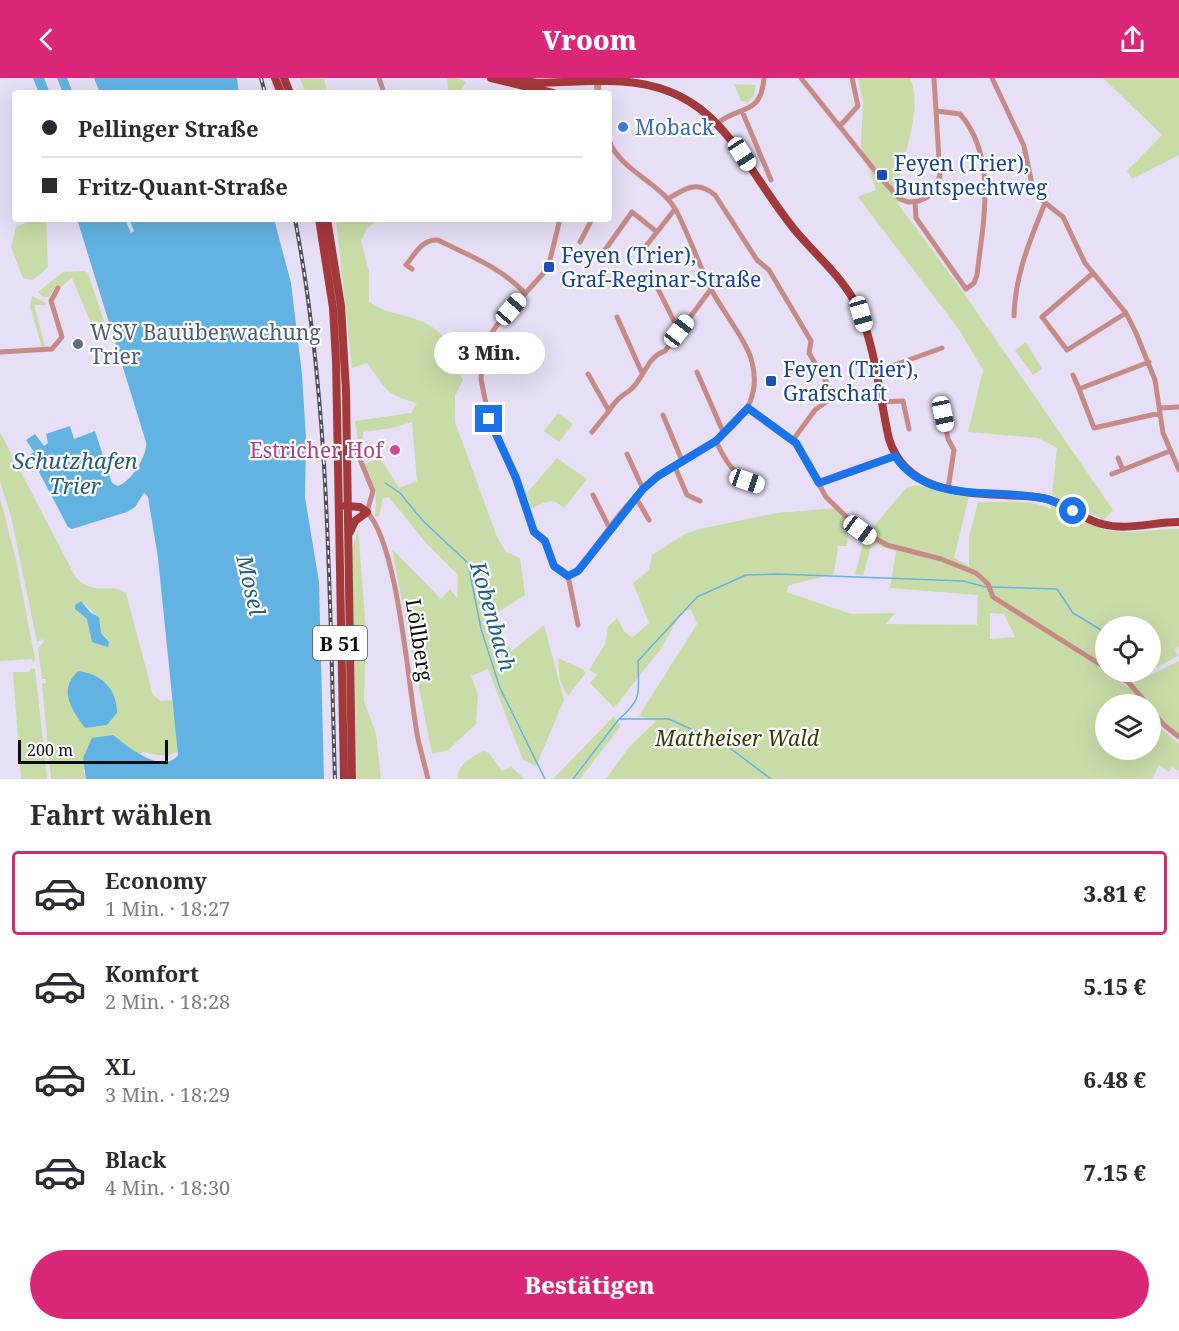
<!DOCTYPE html>
<html lang="de">
<head>
<meta charset="utf-8">
<style>
  :root { --surface:#fff; --page:#f2f2f3; --text:#2b2b33; --muted:#7c7c81; --line:#e1e1e2; --accent:#db2777 }
  body { margin:0; font-family:"Noto Serif",serif; background:var(--page); color:var(--text); height:100vh; display:flex; flex-direction:column; font-size:22px; white-space:nowrap }
  * { box-sizing:border-box; margin:0 }
  p { font-size:20px; color:var(--muted) }
  .icon { flex:none; width:33px; height:33px; fill:none; stroke:currentColor; stroke-width:2; stroke-linecap:round; stroke-linejoin:round }
  .map { position:relative; height:701px; overflow:hidden }
  .panel { display:flex; flex-direction:column; background:var(--surface); flex:1 }
  .panel>* { flex:none }
  .hud { position:absolute; left:12px; top:12px; width:600px; height:132px; border-radius:6px; box-shadow:0 6px 24px #0002; display:grid; align-content:center; height:132px; padding:0 30px; background:var(--surface) }
  .tools { position:absolute; left:1095px; top:538px; display:grid; gap:12px }
  .tools a { display:grid; place-items:center; width:66px; height:66px; border-radius:50%; background:var(--surface); box-shadow:0 6px 24px #0002; font-size:30px }
  .scale { position:absolute; left:18px; bottom:15px; width:150px; box-sizing:border-box; padding-left:6px; border:3px solid #0f0d14; border-top:0; font-size:16px; line-height:21px; white-space:nowrap; color:#0f0d14; -webkit-text-stroke:4px #fff; paint-order:stroke }
  .end { position:absolute; width:27px; height:27px; margin:-14px; border:8px solid #1a73e8; background:#fff; box-shadow:0 0 0 3px #fff }
  .from { border-radius:50% }
  .bubble { position:absolute; height:42px; border-radius:21px; background:var(--surface); box-shadow:0 6px 24px #0002; font-size:20px; font-weight:800; line-height:42px; text-align:center }
  .car { position:absolute; width:18px; height:36px; margin:-18px -9px; border-radius:8px; box-shadow:0 0 4px 2px #0007; background:linear-gradient(#fff 24%,#345 0 40%,#fff 0 76%,#345 0 86%,#fff 0) }
  .hud b { display:flex; align-items:center; gap:21px; height:57px; font-size:22px }
  .hud b+b { border-top:2px solid var(--line) }
  .hud i { width:15px; height:15px; background:var(--text) }
  ul { padding:0; list-style:none }
  li { display:flex; align-items:center; gap:18px; height:84px; margin:0 12px 9px; padding:0 18px; border:3px solid transparent; border-radius:6px }
  li div { flex:1 }
  li b { display:block; font-size:22px }
  li em { font-style:normal; font-weight:800 }
  li.active { border-color:var(--accent) }
  li>.icon { width:54px; height:54px; stroke-width:1.5 }
  h2 { padding:0 30px; font-size:27px; line-height:72px }
  .cta { display:flex; gap:12px; margin-top:auto; padding:12px 30px }
  .cta a { flex:1; height:69px; border-radius:36px; background:var(--accent); color:#fff; font-size:24px; font-weight:800; line-height:69px; text-align:center }
  header { display:flex; justify-content:space-between; align-items:center; height:78px; padding:0 30px; background:var(--accent); color:#fff; font-size:27px; font-weight:800 }
  .map>svg:first-child { display:block }
</style>
</head>
<body>
<header><svg class="icon" aria-label="back" viewBox="0 0 24 24"><path d="M15 5l-7 7 7 7"/></svg>Vroom<svg class="icon" aria-label="share" viewBox="0 0 24 24"><path d="M12 15V3M7 8l5-5 5 5M5 13v7h14v-7"/></svg></header>
<div class="map">
<svg width="1179" height="701" viewBox="0 0 1179 701">
  <rect width="100%" height="100%" fill="#e6dff6"/>
  <path fill="#c9dca8" fill-rule="evenodd" d="M 300,0 L 324,1 L 328,15 L 306,15 Z
    M 447,0 L 458,0 L 466,4 L 459,15 L 448,15 Z
    M 858,0 L 910,0 C 926,37 895,87 898,126 L 961,211 L 1113,432 L 1104,442 L 1052,417 L 1057,370 L 1038,360 L 968,354 L 983,292 L 960,253 L 858,119 L 876,112 L 861,68 L 863,25 Z
    M 1103,0 L 1179,0 L 1179,77 L 1132,101 L 1127,93 L 1162,57 Z
    M 734,6 L 756,7 L 754,17 L 748,24 L 741,23 Z
    M 35,141 L 46,141 L 48,189 L 33,202 L 23,200 L 11,169 L 16,149 Z
    M 336,141 L 381,141 L 367,150 L 361,163 L 369,193 L 369,224 C 391,240 427,236 444,260 C 452,272 454,289 463,302 L 455,318 L 455,344 L 497,459 L 506,474 L 520,480 L 525,517 L 482,544 L 487,550 L 495,546 L 512,573 L 544,547 L 564,622 L 536,688 L 523,682 L 488,591 L 471,598 L 478,617 L 476,646 L 448,672 L 432,676 L 392,471 L 441,521 L 450,511 L 457,520 L 458,497 L 426,465 L 389,419 L 383,420 L 379,438 L 375,439 L 376,413 L 365,386 L 380,380 L 399,410 L 417,403 L 412,344 L 392,350 L 363,354 L 363,360 L 358,362 L 355,343 L 411,335 L 417,325 C 384,316 387,311 367,285 L 352,290 Z
    M 84,193 L 88,195 L 104,243 L 92,248 L 72,200 L 61,209 L 57,207 L 49,219 L 43,219 L 38,214 L 63,194 Z
    M 32,218 L 46,225 L 47,227 L 34,227 L 45,268 L 42,269 L 30,229 Z
    M 1026,264 L 1042,291 L 1033,297 L 1015,272 Z
    M 558,335 L 573,346 L 559,364 L 544,353 Z
    M 0,354 L 76,500 C 98,520 111,503 126,515 L 153,617 L 161,623 L 173,622 L 178,673 C 167,681 155,676 142,674 L 140,678 L 118,661 L 83,692 L 86,701 L 51,701 L 42,606 L 46,605 L 46,601 L 42,601 L 38,570 L 44,564 L 43,561 L 37,564 L 11,439 L 0,403 ZM 84,525 L 95,536 L 100,555 L 107,560 L 92,564 L 87,541 L 75,531 ZM 69,624 L 107,647 L 85,650 Z
    M 557,380 L 587,401 L 564,430 C 552,418 544,425 531,431 L 526,416 Z
    M 915,407 L 969,418 L 954,480 L 969,488 L 969,459 L 978,424 C 999,425 1032,420 1050,431 L 1052,427 C 1068,435 1086,446 1103,451 C 1127,458 1155,450 1179,451 L 1179,568 L 1175,572 L 1178,578 L 1151,592 L 1150,549 L 1106,549 L 1106,594 L 1132,612 L 1146,627 L 1106,627 L 1106,672 L 1150,672 L 1151,633 L 1153,644 L 1179,666 L 1179,693 L 1172,689 L 1169,694 L 1159,687 L 1152,701 L 606,701 L 629,669 L 656,643 L 639,638 L 697,546 L 691,532 L 683,532 L 660,572 L 614,630 L 590,605 L 597,597 L 589,592 L 605,566 L 608,549 L 617,540 L 624,553 L 632,560 L 649,545 L 633,505 L 649,492 L 652,477 L 685,456 L 700,451 L 776,435 L 836,430 L 849,447 L 847,468 L 838,468 L 834,496 L 789,507 L 786,514 L 851,536 L 895,535 L 886,546 L 977,547 L 978,517 L 890,510 L 896,473 L 872,466 L 863,497 L 855,496 L 865,459 L 906,410 ZM 990,535 L 1004,536 L 1015,559 L 990,561 Z
    M 0,420 L 16,482 L 35,581 L 33,585 L 32,581 L 0,583 Z
    M 358,452 L 366,553 L 364,623 L 376,656 L 381,701 L 357,701 L 352,471 Z
    M 558,580 L 584,592 L 585,596 L 568,618 L 560,603 Z
    M 1179,583 L 1179,656 L 1167,646 L 1132,606 Z
    M 31,590 L 35,591 L 47,701 L 21,701 L 13,594 L 29,594 Z
    M 614,638 L 621,648 L 580,701 L 553,701 Z
    M 483,673 L 489,675 L 502,693 L 511,689 L 525,701 L 458,701 C 456,688 472,678 483,673 Z"/>
  <path fill="#62b3e2" d="M 33,0 L 44,0 L 50,15 L 39,15 Z
    M 57,0 L 67,0 L 73,15 L 63,15 Z
    M 94,0 L 237,0 L 239,15 L 100,15 Z
    M 77,141 L 125,141 L 131,155 L 134,153 L 129,141 L 274,141 L 291,205 L 302,296 L 306,361 L 305,419 L 319,504 L 324,701 L 86,701 L 83,680 L 92,660 L 113,657 C 126,667 162,698 178,677 L 158,480 L 148,419 L 144,415 L 135,429 L 127,434 L 72,451 L 68,449 L 30,377 L 34,374 L 26,362 L 35,356 L 44,368 L 48,365 L 46,356 L 70,348 L 74,361 L 95,353 L 112,405 L 118,408 C 131,404 148,377 146,364 Z
    M 81,523 L 91,535 L 99,539 L 101,555 L 109,564 L 108,569 L 92,564 L 87,541 L 75,531 L 75,527 Z
    M 78,593 C 101,596 117,610 117,635 L 107,647 L 85,650 C 71,631 58,612 78,593 Z"/>
  <g fill="none" stroke-linecap="round" stroke-linejoin="round">
    <path stroke="#62b3e2" stroke-width="1.5" d="M 385,405 L 400,415 L 423,443 L 468,485 L 481,551 L 500,610 L 545,701
      M 991,509 L 1057,511 L 1073,535 L 1106,555
      M 619,641 C 644,620 638,614 638,583 L 697,519 L 746,497 L 777,496 L 963,503 L 986,509
      M 573,701 L 619,641 L 669,641 L 726,667 L 771,701"/>
    <path stroke="#c78b87" stroke-width="5" d="M 379,0 L 384,15
      M 801,0 L 880,99 L 900,121 L 908,124 L 919,123 L 928,119 L 940,98 L 934,0
      M 992,0 L 1024,68 L 1034,116 L 1063,139 L 1085,185 L 1126,235 L 1136,255 L 1155,302 L 1163,355 L 1179,392
      M 742,33 L 771,102
      M 718,45 C 740,27 761,38 764,0
      M 840,48 L 858,28 L 852,0
      M 668,121 C 685,110 697,102 715,117 L 757,182 L 769,192 L 811,263 L 809,275 L 831,312 L 830,321 L 815,332 L 793,362
      M 915,124 L 916,140 L 966,211 L 974,205 L 977,197 C 983,144 998,80 960,36 L 937,33
      M 560,141 L 548,190 L 497,247 L 483,268 L 481,301 L 489,341 L 516,400 L 534,454 L 545,463 L 554,488 L 568,498
      M 580,164 L 592,141
      M 642,173 L 657,154
      M 600,179 L 632,134 L 657,154 L 675,131
      M 412,191 L 406,187 C 415,176 422,161 438,162 C 470,178 500,189 525,215
      M 1093,195 L 1042,239 L 1067,272 L 1126,235
      M 653,201 L 679,253
      M 1014,238 C 1015,197 1030,162 1045,125
      M 617,239 L 642,295
      M 0,274 L 52,271 L 62,259 L 51,223 L 58,210
      M 482,280 L 534,288
      M 1149,284 L 1079,311 L 1094,350 L 1160,335
      M 697,294 L 724,356
      M 875,294 L 942,270
      M 588,296 L 609,333 C 616,322 620,319 629,313 C 644,302 646,279 665,273 L 711,211
      M 1073,297 L 1079,311
      M 881,324 L 903,323 L 909,351
      M 748,330 L 796,365 L 826,419 L 860,452 L 887,467 L 941,481 L 976,495 L 988,506 L 993,519 L 1106,590
      M 1159,330 L 1179,329
      M 943,336 L 948,361 L 954,372 L 948,411
      M 663,337 L 683,385
      M 592,354 L 609,333
      M 716,363 C 726,385 735,399 759,407
      M 355,369 L 373,413 L 367,434 C 399,468 408,610 418,661 C 421,674 425,688 428,701
      M 627,376 L 643,411
      M 1118,380 L 1123,392
      M 675,389 L 687,417 L 700,423
      M 1112,396 L 1170,373
      M 819,405 L 895,378
      M 593,417 L 610,451
      M 635,418 L 649,442
      M 568,498 L 578,493 C 598,466 618,434 643,411 C 682,375 770,354 752,284 C 748,265 722,232 712,213 C 699,187 690,160 677,134 C 661,104 622,94 609,63
      M 568,498 L 578,547
      M 1112,594 L 1129,605 L 1148,627
      M 1150,630 L 1164,647 L 1179,659"/>
    <path stroke="#c78b87" stroke-width="7" d="M 597,0 L 598,15"/>
    <path stroke="#a3393a" stroke-width="8" d="M 275,0 L 281,15
      M 284,0 L 290,15
      M 491,0 L 553,15
      M 506,0 L 538,5 L 589,3
      M 604,3 C 717,1 735,77 794,151 C 816,178 848,203 861,237 C 876,275 880,321 889,361 C 910,427 988,412 1043,420 C 1064,424 1081,441 1102,446 C 1127,453 1153,444 1179,444
      M 319,141 L 333,230 L 336,283 L 344,701
      M 327,141 L 341,228 L 346,313 L 352,701
      M 345,428 L 360,429 L 367,434 L 355,443 L 350,454"/>
    <g stroke="#514e5a" stroke-width="4">
      <path id="rail" d="M 261,0 L 265,15
        M 295,141 C 330,326 329,513 335,701"/>
    </g>
    <use href="#rail" stroke="#fff" stroke-width="1.5" stroke-dasharray="4.5" stroke-linecap="butt"/>
    <path stroke="#a3393a" stroke-width="8" d="M 589,3 L 604,3"/>
  </g>
  <g fill="none" stroke-linecap="round" stroke-linejoin="round">
    <path stroke="#1a73e8" stroke-width="8" d="M 489,341 L 516,400 L 534,454 L 545,463 L 554,488 L 568,498 L 578,493 L 643,411 L 658,398 L 716,363 L 748,330 L 796,365 L 819,405 L 895,378 C 928,428 996,409 1047,421 C 1056,423 1065,429 1073,433"/>
  </g>
  <circle fill="#3f7fe0" stroke="#fff" stroke-width="2" cx="623" cy="49" r="6"/>
  <g fill="#1a4fb4" stroke="#fff" stroke-width="2">
    <rect x="876" y="91" width="12" height="12" rx="3"/>
    <rect x="543" y="183" width="12" height="12" rx="3"/>
    <rect x="765" y="297" width="12" height="12" rx="3"/>
  </g>
  <circle fill="#5c6f8a" stroke="#fff" stroke-width="2" cx="78" cy="266" r="6"/>
  <circle fill="#d1479c" stroke="#fff" stroke-width="2" cx="395" cy="372" r="6"/>
  <g text-anchor="middle" dominant-baseline="central" stroke-width="4.5" stroke-linejoin="round" paint-order="stroke">
    <rect fill="#fff" stroke="#57565a" stroke-width="1.5" x="313" y="548" width="54" height="34" rx="4.5"/>
    <g font-size="20" font-weight="bold" fill="#0f0d14">
      <text x="340" y="565">B 51</text>
    </g>
    <g font-size="21" fill="#366cbe" stroke="#fff" text-anchor="start">
      <text x="635" y="49">Moback</text>
    </g>
    <g font-size="21" fill="#164399" stroke="#fff" text-anchor="start">
      <text x="894" y="85">Feyen (Trier),<tspan x="894" dy="24">Buntspechtweg</tspan></text>
      <text x="561" y="177">Feyen (Trier),<tspan x="561" dy="24">Graf-Reginar-Straße</tspan></text>
      <text x="783" y="291">Feyen (Trier),<tspan x="783" dy="24">Grafschaft</tspan></text>
    </g>
    <g font-size="21" fill="#4e5e75" stroke="#fff" text-anchor="start">
      <text x="90" y="254">WSV Bauüberwachung<tspan x="90" dy="24">Trier</tspan></text>
    </g>
    <g font-size="21" fill="#b23c85" stroke="#fff" text-anchor="end">
      <text x="383" y="372">Estricher Hof</text>
    </g>
    <g font-size="21" fill="#0f0d14" stroke="#fff">
      <text transform="translate(420 562) rotate(81)">Löllberg</text>
    </g>
    <g font-size="21" font-style="italic" fill="#2e3e03" stroke="#fff">
      <text x="737" y="660">Mattheiser Wald</text>
    </g>
    <g font-size="22" font-style="italic" fill="#215e7f" stroke="#fff">
      <text x="75" y="382">Schutzhafen<tspan x="75" dy="25">Trier</tspan></text>
      <text transform="translate(252 507) rotate(77)">Mosel</text>
      <text transform="translate(494 538) rotate(74)">Kobenbach</text>
    </g>
  </g>
</svg>
<div class="tools">
<a><svg class="icon" aria-label="locate" viewBox="0 0 24 24"><circle cx="12" cy="12" r="6"/><path d="M12 2v4M12 18v4M2 12h4M18 12h4"/></svg></a>
<a><svg class="icon" aria-label="layers" viewBox="0 0 24 24"><path d="M12 4l9 5-9 5-9-5zM3 14l9 5 9-5"/></svg></a>
</div>
<div class="scale">200 m</div>
<i class="end from" style="left:1073px;top:433px"></i>
<i class="end" style="left:489px;top:341px"></i>
<div class="bubble" style="left:434px;top:254px;width:111px">3 Min.</div>
<i class="car" style="left:742px;top:76px;rotate:147deg"></i>
<i class="car" style="left:511px;top:231px;rotate:41deg"></i>
<i class="car" style="left:861px;top:236px;rotate:164deg"></i>
<i class="car" style="left:679px;top:253px;rotate:38deg"></i>
<i class="car" style="left:943px;top:336px;rotate:168deg"></i>
<i class="car" style="left:747px;top:403px;rotate:109deg"></i>
<i class="car" style="left:860px;top:452px;rotate:126deg"></i>
<div class="hud">
<b><i class="from"></i>Pellinger Straße</b>
<b><i></i>Fritz-Quant-Straße</b>
</div>
</div>
<section class="panel">
<h2>Fahrt wählen</h2>
<ul>
<li class="active"><svg class="icon" aria-label="car" viewBox="0 0 24 24"><path d="M5 17H2v-5l4-1 3-4h7l3 4 3 1v5h-3M9 17h6M6 11h13"/><circle cx="7" cy="17" r="2"/><circle cx="17" cy="17" r="2"/></svg><div><b>Economy</b><p>1 Min. · 18:27</p></div><em>3.81 €</em></li>
<li><svg class="icon" aria-label="car" viewBox="0 0 24 24"><path d="M5 17H2v-5l4-1 3-4h7l3 4 3 1v5h-3M9 17h6M6 11h13"/><circle cx="7" cy="17" r="2"/><circle cx="17" cy="17" r="2"/></svg><div><b>Komfort</b><p>2 Min. · 18:28</p></div><em>5.15 €</em></li>
<li><svg class="icon" aria-label="car" viewBox="0 0 24 24"><path d="M5 17H2v-5l4-1 3-4h7l3 4 3 1v5h-3M9 17h6M6 11h13"/><circle cx="7" cy="17" r="2"/><circle cx="17" cy="17" r="2"/></svg><div><b>XL</b><p>3 Min. · 18:29</p></div><em>6.48 €</em></li>
<li><svg class="icon" aria-label="car" viewBox="0 0 24 24"><path d="M5 17H2v-5l4-1 3-4h7l3 4 3 1v5h-3M9 17h6M6 11h13"/><circle cx="7" cy="17" r="2"/><circle cx="17" cy="17" r="2"/></svg><div><b>Black</b><p>4 Min. · 18:30</p></div><em>7.15 €</em></li>
</ul>
<div class="cta"><a>Bestätigen</a></div>
</section>
</body>
</html>
